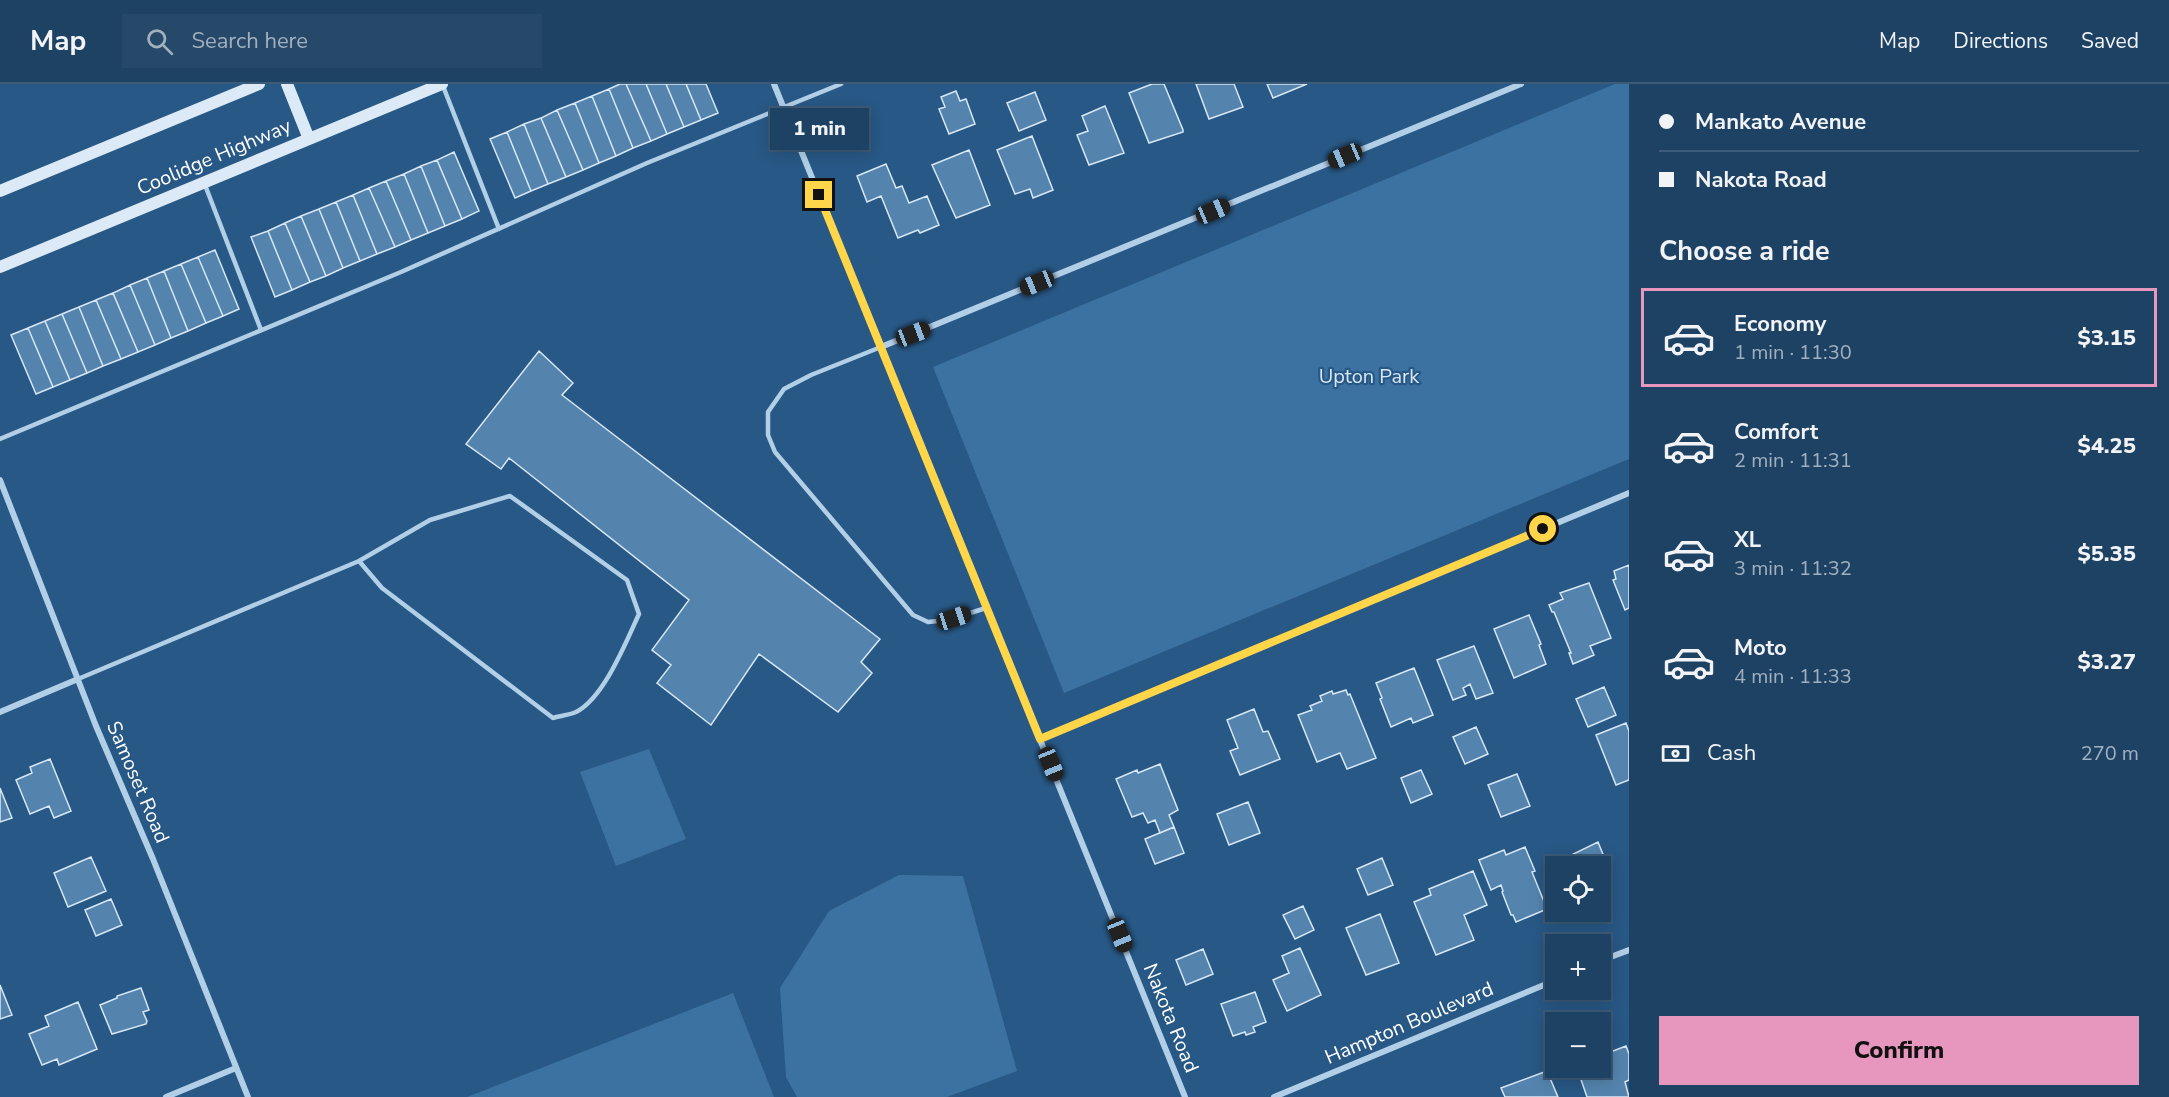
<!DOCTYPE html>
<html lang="en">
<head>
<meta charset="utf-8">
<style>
  :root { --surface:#1e4264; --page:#26496a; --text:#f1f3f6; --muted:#a1b0bf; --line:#3c5b78; --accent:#e797bd }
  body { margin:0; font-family:"Nunito Sans",sans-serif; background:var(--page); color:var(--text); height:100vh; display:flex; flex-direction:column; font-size:22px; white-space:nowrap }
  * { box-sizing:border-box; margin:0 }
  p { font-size:20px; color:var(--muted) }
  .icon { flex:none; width:33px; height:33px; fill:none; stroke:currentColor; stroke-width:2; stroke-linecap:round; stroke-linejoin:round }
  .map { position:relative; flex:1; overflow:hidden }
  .details { display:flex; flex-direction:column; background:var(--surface); width:540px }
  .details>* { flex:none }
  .guide { display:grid; align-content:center; height:132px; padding:0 30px; background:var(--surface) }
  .tools { position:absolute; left:1545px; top:772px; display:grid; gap:12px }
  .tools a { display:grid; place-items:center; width:66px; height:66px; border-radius:0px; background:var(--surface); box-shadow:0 3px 15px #0003,0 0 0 2px var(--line); font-size:30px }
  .end { position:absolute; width:27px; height:27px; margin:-14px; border:8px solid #ffd54a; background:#111; box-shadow:0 0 0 3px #111 }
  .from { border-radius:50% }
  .bubble { position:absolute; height:42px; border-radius:0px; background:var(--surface); box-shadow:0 3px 15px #0003,0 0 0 2px var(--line); font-size:20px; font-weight:800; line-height:42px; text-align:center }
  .car { position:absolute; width:18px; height:36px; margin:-18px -9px; border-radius:8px; box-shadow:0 0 4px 2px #0007; background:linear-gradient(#222 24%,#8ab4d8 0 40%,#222 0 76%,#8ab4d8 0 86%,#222 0) }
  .guide b { display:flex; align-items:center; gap:21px; height:57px; font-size:22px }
  .guide b+b { border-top:2px solid var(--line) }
  .guide i { width:15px; height:15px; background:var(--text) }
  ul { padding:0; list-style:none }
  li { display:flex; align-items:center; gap:18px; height:99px; margin:0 12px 9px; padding:0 18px; border:3px solid transparent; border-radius:0px }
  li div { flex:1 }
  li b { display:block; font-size:22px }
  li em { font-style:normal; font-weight:800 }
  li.selected { border-color:var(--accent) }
  li>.icon { width:54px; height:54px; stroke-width:1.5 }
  h2 { padding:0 30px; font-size:27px; line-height:72px }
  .pay { display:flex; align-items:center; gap:15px; height:66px; padding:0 30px; font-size:22px }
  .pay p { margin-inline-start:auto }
  .cta { display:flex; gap:12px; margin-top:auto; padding:12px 30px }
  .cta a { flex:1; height:69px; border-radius:0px; background:var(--accent); color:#111; font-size:24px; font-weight:800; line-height:69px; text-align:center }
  header { display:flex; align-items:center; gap:36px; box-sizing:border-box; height:84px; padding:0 30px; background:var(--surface); border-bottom:2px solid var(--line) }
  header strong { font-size:28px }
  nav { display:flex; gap:33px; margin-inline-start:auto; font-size:21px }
  .search { width:420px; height:54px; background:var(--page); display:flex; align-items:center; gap:15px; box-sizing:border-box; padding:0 21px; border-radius:0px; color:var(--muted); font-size:22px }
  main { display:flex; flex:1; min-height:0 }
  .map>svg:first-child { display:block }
</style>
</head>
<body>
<header>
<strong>Map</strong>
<div class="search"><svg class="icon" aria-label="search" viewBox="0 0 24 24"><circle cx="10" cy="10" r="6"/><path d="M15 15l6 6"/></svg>Search here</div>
<nav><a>Map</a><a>Directions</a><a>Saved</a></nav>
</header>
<main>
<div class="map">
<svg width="1629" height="1013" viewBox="0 0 1629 1013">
  <rect width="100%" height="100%" fill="#285885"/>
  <path fill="#3c72a1" d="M 1615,0 L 1629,0 L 1629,375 L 1064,609 L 933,283 Z
    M 649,665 L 686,755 L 616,782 L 580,688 Z
    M 899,791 L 963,792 L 1017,987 L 947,1013 L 797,1013 L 786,993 L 780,904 L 829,827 Z
    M 733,909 L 774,1013 L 467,1013 Z"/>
  <path fill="#5484ae" stroke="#d6e7f6" stroke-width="1.5" d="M 620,0 L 626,0 L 651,57 L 633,64 L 609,5 Z
    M 626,0 L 646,0 L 667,50 L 651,57 Z
    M 646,0 L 666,0 L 684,43 L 667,50 Z
    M 666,0 L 686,0 L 701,36 L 684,43 Z
    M 686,0 L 706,0 L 718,29 L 701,36 Z
    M 1152,0 L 1164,0 L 1183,46 L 1183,48 L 1149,59 L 1129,9 Z
    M 1196,0 L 1234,0 L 1243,23 L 1209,35 Z
    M 1267,0 L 1307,0 L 1273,14 Z
    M 609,5 L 633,64 L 616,72 L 592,12 Z
    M 956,7 L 960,17 L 966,15 L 975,40 L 949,50 L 939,25 L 945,23 L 941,13 Z
    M 1035,8 L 1046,36 L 1019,47 L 1007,19 Z
    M 592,12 L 616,72 L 599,79 L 575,19 Z
    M 575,19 L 599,79 L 583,86 L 557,26 Z
    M 1105,22 L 1124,69 L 1089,81 L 1077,51 L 1088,47 L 1082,32 Z
    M 557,26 L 583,86 L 566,93 L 541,34 Z
    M 541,34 L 566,93 L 548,100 L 524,40 Z
    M 524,40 L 548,100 L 531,107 L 507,48 Z
    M 507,48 L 531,107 L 515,114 L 490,55 Z
    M 1032,52 L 1053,106 L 1033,114 L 1030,105 L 1015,110 L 997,66 Z
    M 969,66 L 990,121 L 956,134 L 932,81 Z
    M 454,68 L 479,127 L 462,135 L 437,76 Z
    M 437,76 L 462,135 L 445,142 L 421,82 Z
    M 886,80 L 896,104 L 902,102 L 909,119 L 927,112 L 939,141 L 920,149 L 918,146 L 898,154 L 881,112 L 867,118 L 857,92 Z
    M 421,82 L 445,142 L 428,149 L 404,90 Z
    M 404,90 L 428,149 L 411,156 L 386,97 Z
    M 386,97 L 411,156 L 395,163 L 369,104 Z
    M 369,104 L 395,163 L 377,170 L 353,111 Z
    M 353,111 L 377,170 L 360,177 L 336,118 Z
    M 336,118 L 360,177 L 343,184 L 319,125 Z
    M 319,125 L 343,184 L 326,192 L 301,132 Z
    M 301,132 L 326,192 L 310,198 L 285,139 Z
    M 285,139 L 310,198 L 292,206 L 268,147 Z
    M 268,147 L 292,206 L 275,213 L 251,153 Z
    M 215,166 L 239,225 L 223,232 L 198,173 Z
    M 198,173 L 223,232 L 206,239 L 181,180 Z
    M 181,180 L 206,239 L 188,247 L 164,187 Z
    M 164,187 L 188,247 L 171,254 L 147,194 Z
    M 147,194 L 171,254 L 155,261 L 130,201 Z
    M 130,201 L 155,261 L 138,268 L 113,209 Z
    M 113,209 L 138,268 L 121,275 L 96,216 Z
    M 96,216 L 121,275 L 103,282 L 79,223 Z
    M 79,223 L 103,282 L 87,289 L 62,230 Z
    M 62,230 L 87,289 L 70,296 L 45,237 Z
    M 45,237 L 70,296 L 53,303 L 28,244 Z
    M 28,244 L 53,303 L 36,310 L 11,251 Z
    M 539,267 L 573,299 L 562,311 L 880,555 L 861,578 L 872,589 L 838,628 L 759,570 L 711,641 L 657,599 L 671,581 L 652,566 L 689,516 L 509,374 L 501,385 L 466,360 Z
    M 1629,481 L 1629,524 L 1625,526 L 1613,496 L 1616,495 L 1614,487 Z
    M 1589,499 L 1611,554 L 1590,562 L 1594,571 L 1573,580 L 1569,569 L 1571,569 L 1554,528 L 1552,528 L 1549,521 L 1563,515 L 1560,509 Z
    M 1529,531 L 1541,560 L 1539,561 L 1546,580 L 1514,594 L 1494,545 Z
    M 1474,562 L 1493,609 L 1476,615 L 1470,600 L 1463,604 L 1466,611 L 1453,616 L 1437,576 Z
    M 1414,584 L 1433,631 L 1413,639 L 1411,634 L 1391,643 L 1380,615 L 1382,614 L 1376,599 Z
    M 1604,603 L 1616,631 L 1588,643 L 1576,615 Z
    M 1346,606 L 1348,611 L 1350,610 L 1376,674 L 1347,685 L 1340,669 L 1317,678 L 1298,631 L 1312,626 L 1310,622 L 1322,617 L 1320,612 L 1332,607 L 1333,610 Z
    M 1254,625 L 1263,648 L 1268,647 L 1280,675 L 1240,691 L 1230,667 L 1238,664 L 1227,636 Z
    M 1626,639 L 1629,647 L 1629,696 L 1616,701 L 1596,651 Z
    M 1476,643 L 1488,670 L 1465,680 L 1453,653 Z
    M 50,675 L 71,727 L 54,734 L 49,722 L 30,730 L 16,696 L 32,689 L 30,683 Z
    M 1160,680 L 1178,726 L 1169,731 L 1174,743 L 1160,749 L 1155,736 L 1148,739 L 1143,729 L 1132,733 L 1116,695 L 1137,686 L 1138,689 Z
    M 1421,686 L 1432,710 L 1411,719 L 1401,694 Z
    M 1517,690 L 1530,722 L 1501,733 L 1488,701 Z
    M 0,704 L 12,734 L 0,738 Z
    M 1248,718 L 1260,749 L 1229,761 L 1217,730 Z
    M 1174,743 L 1184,769 L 1155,780 L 1145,755 Z
    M 1598,758 L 1611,790 L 1600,794 L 1600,783 L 1569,783 L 1565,774 Z
    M 1525,763 L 1535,787 L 1532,788 L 1547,825 L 1516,838 L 1513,831 L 1511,831 L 1502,808 L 1503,807 L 1501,801 L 1491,806 L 1479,776 L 1504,766 L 1506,771 Z
    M 91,773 L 106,807 L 68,823 L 54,789 Z
    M 1382,774 L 1393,801 L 1368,811 L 1357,785 Z
    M 1473,787 L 1487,821 L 1464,831 L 1474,856 L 1436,871 L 1414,818 L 1431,811 L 1429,805 Z
    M 111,815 L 122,841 L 96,852 L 85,826 Z
    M 1303,822 L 1314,846 L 1295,855 L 1283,831 Z
    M 1380,830 L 1399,879 L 1366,891 L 1346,844 Z
    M 1300,864 L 1321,911 L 1287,927 L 1273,896 L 1289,889 L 1282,872 Z
    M 1203,865 L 1213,890 L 1186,901 L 1176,876 Z
    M 0,901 L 12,931 L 0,935 Z
    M 141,904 L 149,926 L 143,928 L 147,937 L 146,940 L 112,950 L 100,921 L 117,914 L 117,912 Z
    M 1255,908 L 1266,938 L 1253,943 L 1255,948 L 1246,951 L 1245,948 L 1233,952 L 1221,920 Z
    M 78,918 L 97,965 L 59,981 L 57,975 L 42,981 L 29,950 L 49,942 L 45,932 Z
    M 1626,962 L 1629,970 L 1629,996 L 1625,998 L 1629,1013 L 1587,1013 L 1577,984 L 1600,984 L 1600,972 Z
    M 1547,987 L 1558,1013 L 1505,1013 L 1501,1004 Z"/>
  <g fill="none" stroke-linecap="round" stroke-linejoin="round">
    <path stroke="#b2cfe8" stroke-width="4.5" d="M 443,2 L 499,145
      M 205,101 L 261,246
      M 881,263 L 811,291 L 784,305 L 768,328 L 768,351 L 775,368 L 913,531 L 928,538 L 948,536 L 986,524
      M 0,355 L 401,188 L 647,79 L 841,0
      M 78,595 L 359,477 L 430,436 L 510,412 L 627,496 L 639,530 C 626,558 604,614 576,628 C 569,631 560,632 553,634 L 382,504 L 359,477"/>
    <path stroke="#b2cfe8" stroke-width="6" d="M 774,0 L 1185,1013
      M 881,263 L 1521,0
      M 0,396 L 96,642 L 153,775 L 248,1013
      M 0,628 L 78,595
      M 1040,655 L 1629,409
      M 1600,877 L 1629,866
      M 166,1013 L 236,984
      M 1274,1013 L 1556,896"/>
    <path stroke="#dceaf7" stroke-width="12" d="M 287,0 L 309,55
      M 0,107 L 259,0
      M 0,183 L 442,0"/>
  </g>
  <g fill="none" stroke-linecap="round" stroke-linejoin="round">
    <path stroke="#ffd54a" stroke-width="8" d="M 819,111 L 1040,655 L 1543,445"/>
  </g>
  <g text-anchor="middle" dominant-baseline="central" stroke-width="4.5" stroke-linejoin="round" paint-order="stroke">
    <g font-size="20" fill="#fff" stroke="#285885">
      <text transform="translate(214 73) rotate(-23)">Coolidge Highway</text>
      <text transform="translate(138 698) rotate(67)">Samoset Road</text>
      <text transform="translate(1171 934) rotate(68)">Nakota Road</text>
      <text transform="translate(1409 939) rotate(-23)">Hampton Boulevard</text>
    </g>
    <g font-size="20" fill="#d6e7f6" stroke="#285885">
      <text x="1369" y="292">Upton Park</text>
    </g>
  </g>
</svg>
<div class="tools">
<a><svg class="icon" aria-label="locate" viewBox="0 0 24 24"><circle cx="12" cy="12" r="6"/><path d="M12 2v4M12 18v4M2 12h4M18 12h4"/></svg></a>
<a>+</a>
<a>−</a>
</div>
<i class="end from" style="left:1543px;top:445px"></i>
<i class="end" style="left:819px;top:111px"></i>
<div class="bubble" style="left:770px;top:24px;width:99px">1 min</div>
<i class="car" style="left:1345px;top:72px;rotate:247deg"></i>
<i class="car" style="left:1213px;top:127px;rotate:67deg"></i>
<i class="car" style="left:1037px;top:199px;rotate:248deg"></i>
<i class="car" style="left:913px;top:250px;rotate:69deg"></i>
<i class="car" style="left:954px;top:534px;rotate:72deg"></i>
<i class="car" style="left:1051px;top:680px;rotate:158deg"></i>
<i class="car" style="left:1120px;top:851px;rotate:158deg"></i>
</div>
<section class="details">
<div class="guide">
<b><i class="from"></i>Mankato Avenue</b>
<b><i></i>Nakota Road</b>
</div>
<h2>Choose a ride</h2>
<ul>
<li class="selected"><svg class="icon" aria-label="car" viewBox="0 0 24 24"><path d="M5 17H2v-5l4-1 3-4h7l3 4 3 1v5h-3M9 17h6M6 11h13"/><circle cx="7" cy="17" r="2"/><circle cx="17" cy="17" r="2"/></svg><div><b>Economy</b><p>1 min · 11:30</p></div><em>$3.15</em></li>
<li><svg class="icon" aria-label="car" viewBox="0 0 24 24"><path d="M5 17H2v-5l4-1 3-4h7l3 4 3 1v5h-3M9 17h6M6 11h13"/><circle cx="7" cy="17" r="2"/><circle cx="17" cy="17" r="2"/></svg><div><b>Comfort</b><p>2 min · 11:31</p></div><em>$4.25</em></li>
<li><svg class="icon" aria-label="car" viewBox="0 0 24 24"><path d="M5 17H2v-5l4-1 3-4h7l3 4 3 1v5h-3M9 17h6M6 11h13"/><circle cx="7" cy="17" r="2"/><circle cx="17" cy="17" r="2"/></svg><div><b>XL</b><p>3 min · 11:32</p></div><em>$5.35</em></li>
<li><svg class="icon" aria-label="car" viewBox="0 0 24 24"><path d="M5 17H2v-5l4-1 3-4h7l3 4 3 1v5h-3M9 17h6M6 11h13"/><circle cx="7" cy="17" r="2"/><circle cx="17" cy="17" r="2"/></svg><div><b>Moto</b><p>4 min · 11:33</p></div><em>$3.27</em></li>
</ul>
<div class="pay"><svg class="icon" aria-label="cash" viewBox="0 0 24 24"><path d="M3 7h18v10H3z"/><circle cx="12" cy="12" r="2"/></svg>Cash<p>270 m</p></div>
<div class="cta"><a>Confirm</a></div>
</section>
</main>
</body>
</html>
